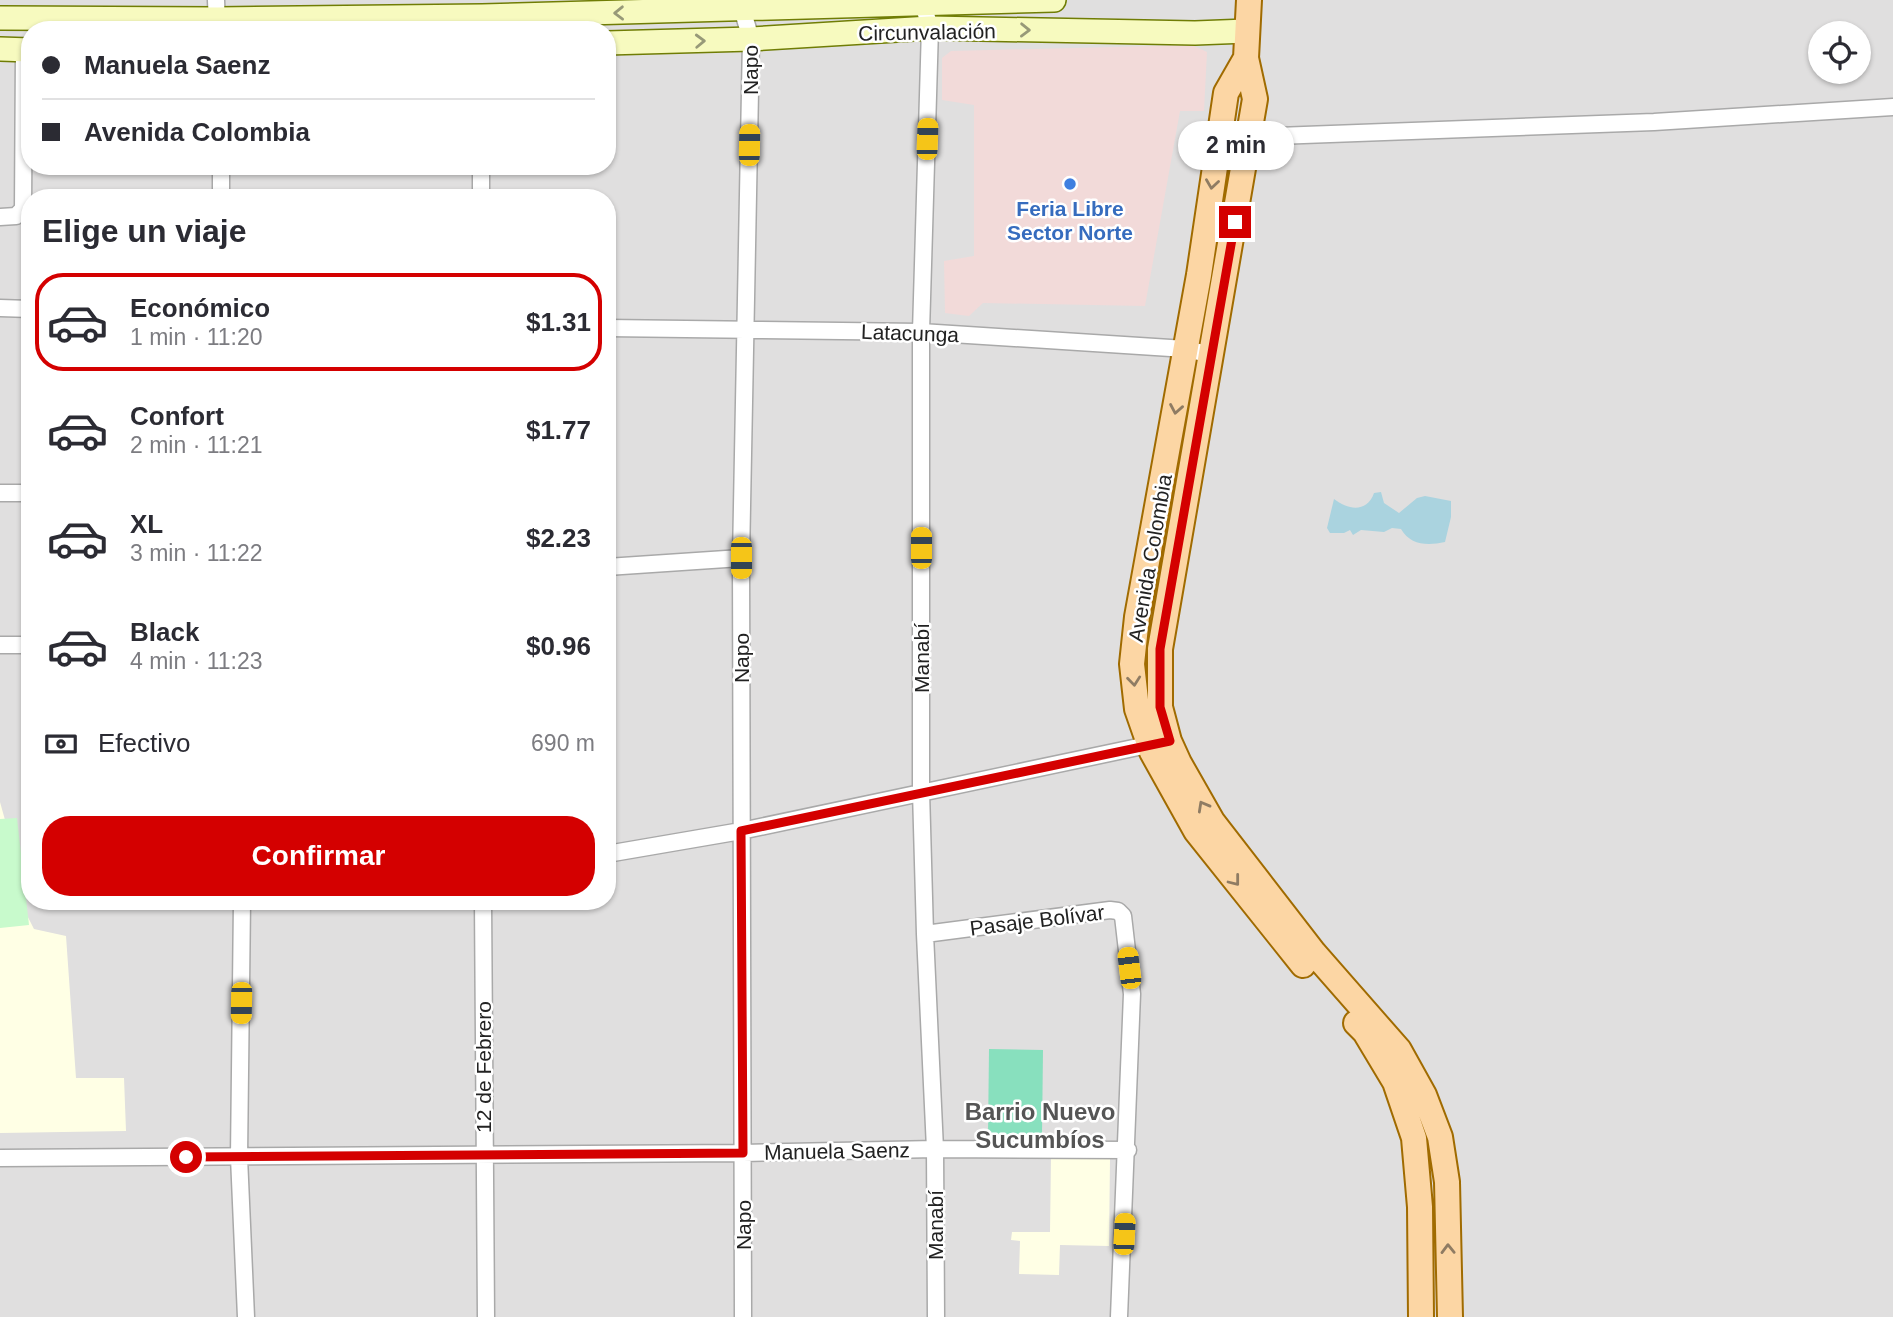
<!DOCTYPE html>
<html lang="es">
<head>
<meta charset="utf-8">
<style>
  :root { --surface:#fff; --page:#f7f7f7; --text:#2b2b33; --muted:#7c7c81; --line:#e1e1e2; --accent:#d40000 }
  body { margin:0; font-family:Arial,sans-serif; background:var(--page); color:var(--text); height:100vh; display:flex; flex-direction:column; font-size:26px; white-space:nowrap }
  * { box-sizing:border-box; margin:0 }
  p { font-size:23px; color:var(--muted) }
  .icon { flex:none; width:38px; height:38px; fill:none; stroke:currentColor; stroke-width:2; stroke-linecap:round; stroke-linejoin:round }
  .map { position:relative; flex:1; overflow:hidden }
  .drawer { position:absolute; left:21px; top:189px; width:595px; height:721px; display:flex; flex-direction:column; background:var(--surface); border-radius:28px; box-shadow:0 2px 5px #0004 }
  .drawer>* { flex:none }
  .top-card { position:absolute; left:21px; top:21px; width:595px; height:154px; border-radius:28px; box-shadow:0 2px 5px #0004; display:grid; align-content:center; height:154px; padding:0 21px; background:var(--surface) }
  .controls { position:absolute; left:1808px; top:21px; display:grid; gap:14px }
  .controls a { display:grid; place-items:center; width:63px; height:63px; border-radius:50%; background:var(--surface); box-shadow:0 2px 5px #0004; font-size:35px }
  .end { position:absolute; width:32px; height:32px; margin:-16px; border:9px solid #d40000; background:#fff; box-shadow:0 0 0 4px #fff }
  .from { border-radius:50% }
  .bubble { position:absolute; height:49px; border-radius:24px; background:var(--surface); box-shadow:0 2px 5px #0004; font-size:23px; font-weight:800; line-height:49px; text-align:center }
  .car { position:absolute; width:21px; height:42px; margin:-21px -10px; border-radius:9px; box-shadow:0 0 5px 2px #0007; background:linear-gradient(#f5c518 24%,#345 0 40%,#f5c518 0 76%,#345 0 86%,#f5c518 0) }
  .top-card b { display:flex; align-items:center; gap:24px; height:66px; font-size:26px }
  .top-card b+b { border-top:2px solid var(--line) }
  .top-card i { width:18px; height:18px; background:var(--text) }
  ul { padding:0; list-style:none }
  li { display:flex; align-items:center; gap:21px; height:98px; margin:0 14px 10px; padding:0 7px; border:4px solid transparent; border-radius:28px }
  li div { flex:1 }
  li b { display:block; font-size:26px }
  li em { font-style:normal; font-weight:800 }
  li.on { border-color:var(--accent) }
  li>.icon { width:63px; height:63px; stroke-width:1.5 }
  h2 { padding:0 21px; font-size:32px; line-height:84px }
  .pay { display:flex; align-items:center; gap:18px; height:77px; padding:0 21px; font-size:26px }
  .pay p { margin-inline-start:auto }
  .action { display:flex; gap:14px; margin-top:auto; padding:14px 21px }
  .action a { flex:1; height:80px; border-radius:28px; background:var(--accent); color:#fff; font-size:28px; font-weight:800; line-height:80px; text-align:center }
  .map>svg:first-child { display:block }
</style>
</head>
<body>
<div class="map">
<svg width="1893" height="1317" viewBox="0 0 1893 1317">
  <rect width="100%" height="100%" fill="#f2efe9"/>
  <path fill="#e0dfdf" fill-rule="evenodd" d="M 0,0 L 1893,0 L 1893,1317 L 0,1317 ZM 30,30 L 607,30 L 607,166 L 30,166 ZM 1820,33 L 1858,33 L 1858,72 L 1820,72 ZM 30,198 L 607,198 L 607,901 L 30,901 Z"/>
  <path fill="#f2dad9" d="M 1192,45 L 1207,52 L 1204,111 L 1180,111 L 1145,306 L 983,303 L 969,316 L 945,313 L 944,261 L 974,256 L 974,105 L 942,100 L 942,58 L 951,51 Z"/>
  <path fill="#ffffe5" d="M 0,802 L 19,870 L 13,888 L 34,929 L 66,936 L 76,1078 L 124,1078 L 126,1131 L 0,1133 Z
    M 1051,1157 L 1110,1159 L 1109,1246 L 1060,1245 L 1059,1275 L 1019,1274 L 1020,1241 L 1011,1240 L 1012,1232 L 1050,1232 Z"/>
  <path fill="#c8facc" d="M 17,818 L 29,925 L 0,928 L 0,819 Z"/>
  <path fill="#88e0be" d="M 989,1049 L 1043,1050 L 1042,1135 L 988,1134 Z"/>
  <path fill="#aad3df" d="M 1381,492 L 1384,503 L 1399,513 L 1417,498 L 1425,496 L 1451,501 L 1451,517 L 1445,542 C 1427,546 1410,545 1401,529 L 1392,528 L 1384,532 L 1361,530 L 1353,535 L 1350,530 L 1344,533 L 1330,533 L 1327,528 L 1334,499 C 1348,510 1367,513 1374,493 Z"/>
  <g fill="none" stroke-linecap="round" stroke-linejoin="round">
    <g stroke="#a9a9a9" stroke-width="19">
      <path id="minor" d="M 216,0 L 217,27
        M 922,0 L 930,28 L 921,332 L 921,791 L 925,934 L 935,1149 L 936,1317
        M 740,2 L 751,39 L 741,558 L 743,1317
        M 1219,136 L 1249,137 L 1654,122 L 1893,107
        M 221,166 L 221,198
        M 481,198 L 481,166
        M 0,217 L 16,216 L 23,209 L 24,50
        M 0,308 L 30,309
        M 607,328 L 921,332 L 1186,349 L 1212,355
        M 0,493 L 30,493
        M 607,567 L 741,558
        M 0,645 L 30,645
        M 607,854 L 741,831 L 1157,743
        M 242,901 L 239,1157 L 246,1317
        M 483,901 L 486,1317
        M 925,934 L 1110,910 L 1118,911 L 1123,916 L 1132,994 L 1119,1317
        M 0,1158 L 743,1153 L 935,1149 L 1128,1150"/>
    </g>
    <g stroke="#707d05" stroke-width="26">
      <path id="secondary" d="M 0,18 L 217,19 L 482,16 L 1054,0
        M 607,43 L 751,39 L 930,28 L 1195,33 L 1247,31
        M 0,49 L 30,50"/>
    </g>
    <g stroke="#a06b00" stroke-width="28">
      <path id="primary" d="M 1249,0 L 1246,58 L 1255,99 L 1160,649 L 1160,707 L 1169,741 L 1179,763 L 1212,821 L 1314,953 L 1399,1050 L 1424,1095 L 1440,1137 L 1447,1182 L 1450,1317
        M 1246,58 L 1226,93 L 1199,275 L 1137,617 L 1132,664 L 1137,709 L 1152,752 L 1196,831 L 1303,965
        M 1356,1023 L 1365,1032 L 1395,1082 L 1414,1138 L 1420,1207 L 1421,1317"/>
    </g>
    <use href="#minor" stroke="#fff" stroke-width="16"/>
    <use href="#secondary" stroke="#f7fabf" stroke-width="23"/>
    <use href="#primary" stroke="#fcd6a4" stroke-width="24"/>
  </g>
  <defs><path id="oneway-chevron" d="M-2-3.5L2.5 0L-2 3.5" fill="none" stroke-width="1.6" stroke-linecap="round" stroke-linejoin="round" transform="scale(1.75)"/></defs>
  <g stroke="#979978">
    <use href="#oneway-chevron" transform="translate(619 13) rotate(179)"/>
    <use href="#oneway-chevron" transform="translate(1025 30) rotate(1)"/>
    <use href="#oneway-chevron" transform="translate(700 41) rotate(-2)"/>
  </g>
  <g stroke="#8f7c63">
    <use href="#oneway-chevron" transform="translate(1212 184) rotate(98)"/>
    <use href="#oneway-chevron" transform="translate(1176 409) rotate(100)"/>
    <use href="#oneway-chevron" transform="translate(1134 681) rotate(84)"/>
    <use href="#oneway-chevron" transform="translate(1203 806) rotate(-119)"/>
    <use href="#oneway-chevron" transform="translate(1235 881) rotate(52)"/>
    <use href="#oneway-chevron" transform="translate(1448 1249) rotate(-91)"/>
  </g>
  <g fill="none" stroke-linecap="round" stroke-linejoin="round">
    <path stroke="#d40000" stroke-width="9" d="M 186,1157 L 743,1153 L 741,831 L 1170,741 L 1160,707 L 1160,649 L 1235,222"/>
  </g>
  <circle fill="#3f7fe0" stroke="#fff" stroke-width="2.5" cx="1070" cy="184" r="7"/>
  <g text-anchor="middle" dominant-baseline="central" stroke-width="5" stroke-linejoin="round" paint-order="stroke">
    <g font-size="21" fill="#222" stroke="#fff">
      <text transform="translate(927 32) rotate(-1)">Circunvalación</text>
      <text transform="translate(750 70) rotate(-90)">Napo</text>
      <text transform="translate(910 333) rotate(2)">Latacunga</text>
      <text transform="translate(1150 558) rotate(-80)">Avenida Colombia</text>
      <text transform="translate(741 658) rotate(-90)">Napo</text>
      <text transform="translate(921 658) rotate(-90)">Manabí</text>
      <text transform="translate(1037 920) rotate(-7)">Pasaje Bolívar</text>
      <text transform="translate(483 1067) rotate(-90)">12 de Febrero</text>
      <text transform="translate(837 1151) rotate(-1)">Manuela Saenz</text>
      <text transform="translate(743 1225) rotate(-90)">Napo</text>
      <text transform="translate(935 1225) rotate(-90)">Manabí</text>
    </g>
    <g font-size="21" font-weight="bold" fill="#366cbe" stroke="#fff">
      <text x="1070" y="208">Feria Libre<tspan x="1070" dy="24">Sector Norte</tspan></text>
    </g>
    <g font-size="24" font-weight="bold" fill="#555" stroke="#fff">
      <text x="1040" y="1111">Barrio Nuevo<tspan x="1040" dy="28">Sucumbíos</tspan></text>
    </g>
  </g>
</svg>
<div class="controls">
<a><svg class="icon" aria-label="locate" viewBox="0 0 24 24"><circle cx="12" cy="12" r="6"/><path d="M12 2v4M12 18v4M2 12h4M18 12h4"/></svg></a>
</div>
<i class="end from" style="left:186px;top:1157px"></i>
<i class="end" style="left:1235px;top:222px"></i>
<div class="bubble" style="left:1178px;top:121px;width:116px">2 min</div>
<i class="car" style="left:927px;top:139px;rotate:2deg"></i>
<i class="car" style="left:749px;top:145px;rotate:1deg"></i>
<i class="car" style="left:921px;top:548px;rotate:0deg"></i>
<i class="car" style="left:741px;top:558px;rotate:180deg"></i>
<i class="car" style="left:1129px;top:968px;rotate:353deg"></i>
<i class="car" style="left:241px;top:1003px;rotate:181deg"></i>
<i class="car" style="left:1124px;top:1234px;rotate:3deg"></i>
<div class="top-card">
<b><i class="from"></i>Manuela Saenz</b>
<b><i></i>Avenida Colombia</b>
</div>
<section class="drawer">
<h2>Elige un viaje</h2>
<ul>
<li class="on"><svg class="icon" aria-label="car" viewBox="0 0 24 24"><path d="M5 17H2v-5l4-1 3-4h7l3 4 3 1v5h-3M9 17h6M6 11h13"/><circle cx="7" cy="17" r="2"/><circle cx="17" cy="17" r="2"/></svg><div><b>Económico</b><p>1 min · 11:20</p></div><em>$1.31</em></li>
<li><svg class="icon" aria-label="car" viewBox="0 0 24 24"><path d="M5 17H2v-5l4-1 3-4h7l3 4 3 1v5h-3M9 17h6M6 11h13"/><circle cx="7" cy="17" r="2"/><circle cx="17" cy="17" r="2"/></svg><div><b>Confort</b><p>2 min · 11:21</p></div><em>$1.77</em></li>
<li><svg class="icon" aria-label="car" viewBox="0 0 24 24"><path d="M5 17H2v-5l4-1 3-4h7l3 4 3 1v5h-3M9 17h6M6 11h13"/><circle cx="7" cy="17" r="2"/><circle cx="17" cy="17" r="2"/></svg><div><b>XL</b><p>3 min · 11:22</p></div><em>$2.23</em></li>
<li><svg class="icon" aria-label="car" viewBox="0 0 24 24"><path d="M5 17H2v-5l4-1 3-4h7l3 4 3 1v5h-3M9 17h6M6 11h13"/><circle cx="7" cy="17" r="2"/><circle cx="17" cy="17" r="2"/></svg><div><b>Black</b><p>4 min · 11:23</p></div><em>$0.96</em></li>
</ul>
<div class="pay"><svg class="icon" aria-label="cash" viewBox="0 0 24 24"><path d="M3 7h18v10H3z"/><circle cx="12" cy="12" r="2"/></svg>Efectivo<p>690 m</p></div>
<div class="action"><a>Confirmar</a></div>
</section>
</div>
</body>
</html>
